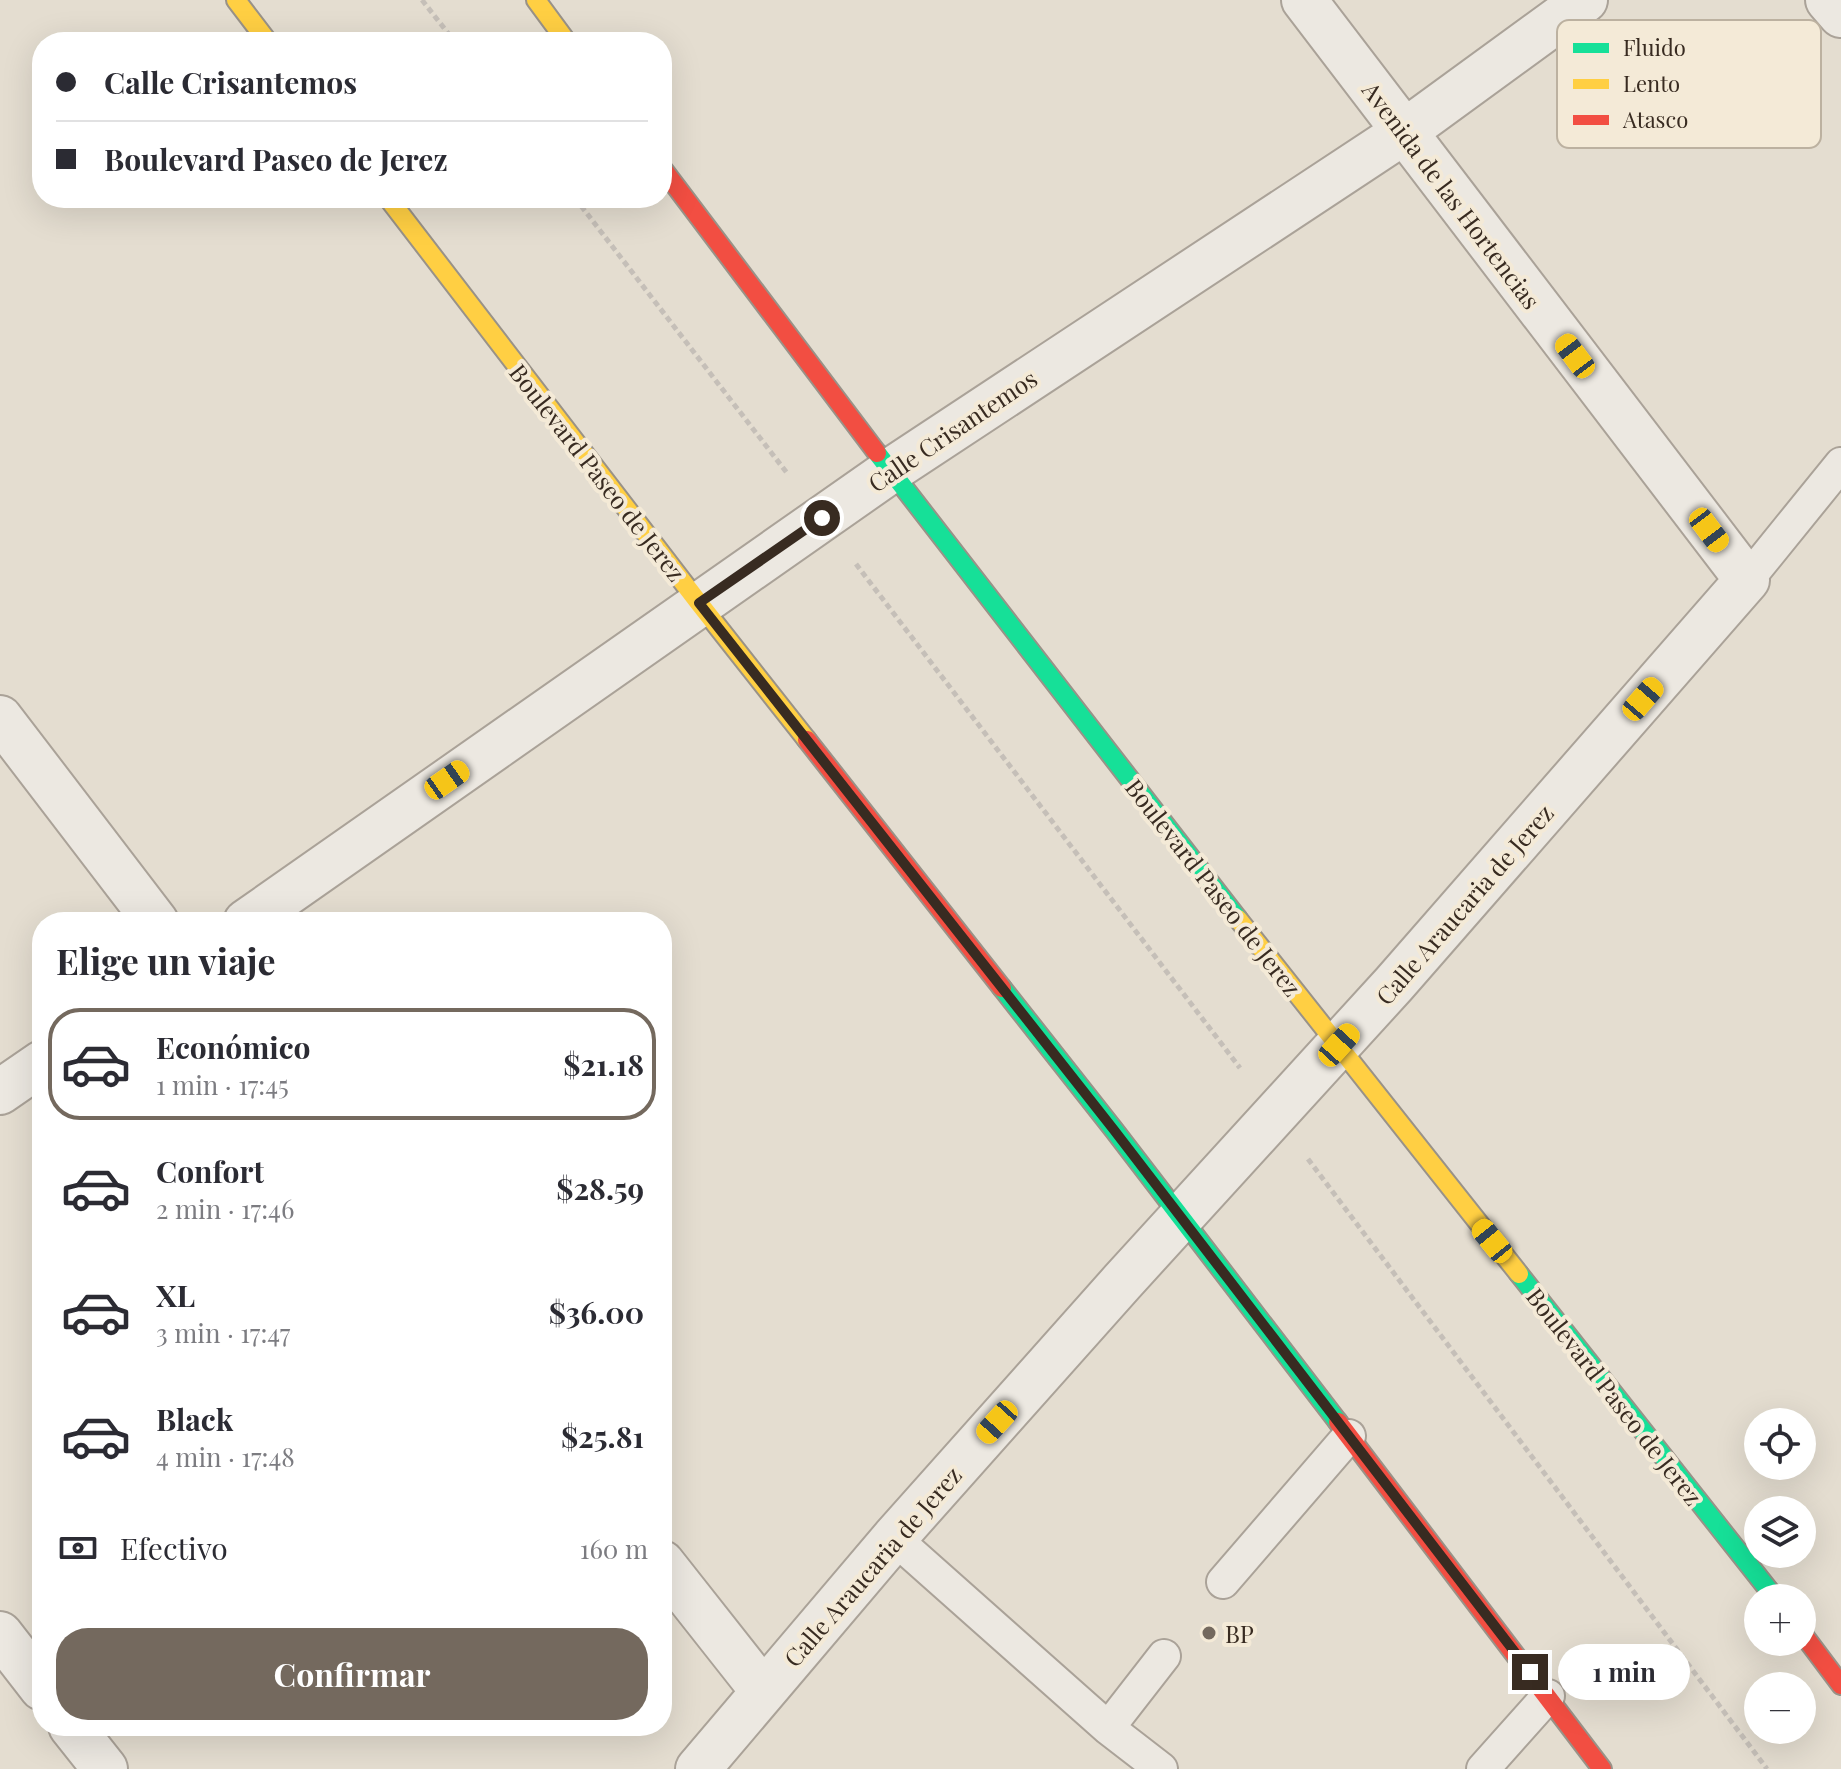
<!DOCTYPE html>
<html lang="es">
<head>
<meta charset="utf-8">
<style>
  :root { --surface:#fff; --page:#f2f2f3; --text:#2b2b33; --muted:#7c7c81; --line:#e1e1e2; --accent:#74695e }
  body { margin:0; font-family:"Playfair Display",serif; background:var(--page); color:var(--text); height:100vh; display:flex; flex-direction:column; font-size:30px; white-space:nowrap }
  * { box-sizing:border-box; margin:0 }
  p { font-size:26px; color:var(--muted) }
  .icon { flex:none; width:44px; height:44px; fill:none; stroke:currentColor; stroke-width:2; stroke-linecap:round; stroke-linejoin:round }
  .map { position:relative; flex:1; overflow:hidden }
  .drawer { position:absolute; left:32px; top:912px; width:640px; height:824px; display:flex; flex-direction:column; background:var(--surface); border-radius:32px; box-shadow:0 8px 32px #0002 }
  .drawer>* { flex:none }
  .guide { position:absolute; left:32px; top:32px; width:640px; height:176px; border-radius:32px; box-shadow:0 8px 32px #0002; display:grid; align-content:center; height:176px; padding:0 24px; background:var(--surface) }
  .fabs { position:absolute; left:1744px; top:1408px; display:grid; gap:16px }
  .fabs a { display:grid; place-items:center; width:72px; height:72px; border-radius:50%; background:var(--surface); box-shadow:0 8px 32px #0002; font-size:40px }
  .end { position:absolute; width:36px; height:36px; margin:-18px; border:10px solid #382b21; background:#fff; box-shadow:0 0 0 4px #fff }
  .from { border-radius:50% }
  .bubble { position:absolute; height:56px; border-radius:28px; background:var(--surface); box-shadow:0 8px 32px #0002; font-size:26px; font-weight:700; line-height:56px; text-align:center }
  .car { position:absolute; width:24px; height:48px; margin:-24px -12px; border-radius:10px; box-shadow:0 0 6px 2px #0007; background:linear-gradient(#f5c518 24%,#345 0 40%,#f5c518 0 76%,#345 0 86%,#f5c518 0) }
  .guide b { display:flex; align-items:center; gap:28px; height:76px; font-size:30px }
  .guide b+b { border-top:2px solid var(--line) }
  .guide i { width:20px; height:20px; background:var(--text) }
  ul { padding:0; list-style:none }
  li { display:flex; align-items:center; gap:24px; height:112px; margin:0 16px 12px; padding:0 8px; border:4px solid transparent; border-radius:32px }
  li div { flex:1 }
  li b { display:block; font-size:30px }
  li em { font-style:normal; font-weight:700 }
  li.active { border-color:var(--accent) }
  li>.icon { width:72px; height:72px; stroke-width:1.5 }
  h2 { padding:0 24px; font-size:36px; line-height:96px }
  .pay { display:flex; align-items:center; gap:20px; height:88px; padding:0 24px; font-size:30px }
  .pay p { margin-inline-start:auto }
  .cta { display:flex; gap:16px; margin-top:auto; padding:16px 24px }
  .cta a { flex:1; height:92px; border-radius:32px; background:var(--accent); color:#fff; font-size:32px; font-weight:700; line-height:92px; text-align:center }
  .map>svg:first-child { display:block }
</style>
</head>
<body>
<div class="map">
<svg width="1841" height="1769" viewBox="0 0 1841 1769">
  <rect width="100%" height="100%" fill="#e4ddd0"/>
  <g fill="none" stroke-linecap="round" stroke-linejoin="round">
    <g stroke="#aaa298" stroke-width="36">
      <path id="lane" d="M 1747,580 L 1841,464
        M 894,1538 L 1108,1728 L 1161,1769
        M 1223,1582 L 1349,1436
        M 1108,1728 L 1164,1656
        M 1483,1769 L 1548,1696"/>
    </g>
    <g stroke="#aaa298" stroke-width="48">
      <path id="street" d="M 1828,0 L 1841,15
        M 0,718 L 156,922
        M 246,922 L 890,471 L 1404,132 L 1585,0
        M 0,1092 L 42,1063
        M 662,1563 L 763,1691
        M 0,1634 L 42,1688
        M 71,1726 L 105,1769
        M 698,1769 L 894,1538 L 1122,1282 L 1394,984 L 1747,580 L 1304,0"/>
    </g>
    <g stroke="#999288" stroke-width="22">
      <path id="fast" d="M 877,453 L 1238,919
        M 1002,988 L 1114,1130 L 1338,1422
        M 1519,1274 L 1775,1598"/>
    </g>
    <g stroke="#999288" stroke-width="22">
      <path id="slow" d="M 236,0 L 268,42
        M 536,0 L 567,42
        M 388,198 L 699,603 L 807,740
        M 1238,919 L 1519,1274"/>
    </g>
    <g stroke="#999288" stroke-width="22">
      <path id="jam" d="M 662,168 L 877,453
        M 807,740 L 1002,988
        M 1338,1422 L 1602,1769
        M 1802,1633 L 1841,1685"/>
    </g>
    <path stroke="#c5bfb8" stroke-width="5" stroke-dasharray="6 4" stroke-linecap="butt" d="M 422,0 L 455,42
      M 575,198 L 787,473
      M 856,564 L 1240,1068
      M 1308,1159 L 1767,1769"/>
    <use href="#lane" stroke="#ece8e1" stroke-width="32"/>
    <use href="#street" stroke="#ece8e1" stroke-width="44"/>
    <use href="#fast" stroke="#16e098" stroke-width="18"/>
    <use href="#slow" stroke="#ffcf43" stroke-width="18"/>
    <use href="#jam" stroke="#f24e42" stroke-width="18"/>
  </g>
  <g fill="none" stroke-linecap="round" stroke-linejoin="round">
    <path stroke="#382b21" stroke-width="10" d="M 822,518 L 699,603 L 1114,1130 L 1530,1672"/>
  </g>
  <circle fill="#74695e" stroke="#f4ead7" stroke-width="3" cx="1209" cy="1633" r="8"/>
  <g text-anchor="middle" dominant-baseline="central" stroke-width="8" stroke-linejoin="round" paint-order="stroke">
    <g font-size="24" fill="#382b21" stroke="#f4ead7">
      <text transform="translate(1452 195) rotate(53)">Avenida de las Hortencias</text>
      <text transform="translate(952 430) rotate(-34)">Calle Crisantemos</text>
      <text transform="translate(598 472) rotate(52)">Boulevard Paseo de Jerez</text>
      <text transform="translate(1214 887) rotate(52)">Boulevard Paseo de Jerez</text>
      <text transform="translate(1464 904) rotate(-49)">Calle Araucaria de Jerez</text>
      <text transform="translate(1615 1396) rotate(52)">Boulevard Paseo de Jerez</text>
      <text transform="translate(872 1566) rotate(-49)">Calle Araucaria de Jerez</text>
    </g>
    <g font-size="24" fill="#382b21" stroke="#f4ead7" text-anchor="start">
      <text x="1225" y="1633">BP</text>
    </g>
  </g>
  <rect x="1557" y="20" width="264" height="128" rx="12" fill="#f4ead7" stroke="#bcb1a0" stroke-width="2"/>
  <rect x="1573" y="43" width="36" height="10" fill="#16e098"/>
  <rect x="1573" y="79" width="36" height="10" fill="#ffcf43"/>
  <rect x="1573" y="115" width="36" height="10" fill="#f24e42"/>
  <g font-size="22" fill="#382b21">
    <text x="1623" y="56">Fluido</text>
    <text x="1623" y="92">Lento</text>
    <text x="1623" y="128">Atasco</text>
  </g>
</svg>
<div class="fabs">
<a><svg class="icon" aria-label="locate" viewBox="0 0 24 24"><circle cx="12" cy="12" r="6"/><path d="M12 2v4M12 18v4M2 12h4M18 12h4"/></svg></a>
<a><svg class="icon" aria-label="layers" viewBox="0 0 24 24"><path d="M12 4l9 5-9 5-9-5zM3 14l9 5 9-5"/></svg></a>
<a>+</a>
<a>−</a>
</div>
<i class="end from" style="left:822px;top:518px"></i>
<i class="end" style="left:1530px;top:1672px"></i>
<div class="bubble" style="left:1558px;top:1644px;width:132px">1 min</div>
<i class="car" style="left:1575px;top:356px;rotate:323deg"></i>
<i class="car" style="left:1709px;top:530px;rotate:143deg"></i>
<i class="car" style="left:1643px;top:699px;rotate:41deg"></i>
<i class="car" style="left:447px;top:780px;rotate:55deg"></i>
<i class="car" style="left:1339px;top:1045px;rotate:42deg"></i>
<i class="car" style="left:1492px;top:1241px;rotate:321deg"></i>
<i class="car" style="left:997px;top:1422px;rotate:222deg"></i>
<div class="guide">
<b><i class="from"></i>Calle Crisantemos</b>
<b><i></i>Boulevard Paseo de Jerez</b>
</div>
<section class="drawer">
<h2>Elige un viaje</h2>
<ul>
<li class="active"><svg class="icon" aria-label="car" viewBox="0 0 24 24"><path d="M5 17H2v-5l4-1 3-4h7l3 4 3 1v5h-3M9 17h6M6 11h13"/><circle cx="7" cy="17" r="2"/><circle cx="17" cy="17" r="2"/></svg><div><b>Económico</b><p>1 min · 17:45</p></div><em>$21.18</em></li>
<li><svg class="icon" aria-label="car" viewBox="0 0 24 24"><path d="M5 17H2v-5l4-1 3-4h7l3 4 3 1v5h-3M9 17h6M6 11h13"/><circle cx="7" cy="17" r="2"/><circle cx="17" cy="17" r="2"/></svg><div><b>Confort</b><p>2 min · 17:46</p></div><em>$28.59</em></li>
<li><svg class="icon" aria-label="car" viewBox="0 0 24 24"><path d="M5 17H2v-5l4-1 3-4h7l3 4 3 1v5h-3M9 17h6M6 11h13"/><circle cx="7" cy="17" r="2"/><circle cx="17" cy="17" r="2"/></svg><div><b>XL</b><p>3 min · 17:47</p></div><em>$36.00</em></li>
<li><svg class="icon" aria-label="car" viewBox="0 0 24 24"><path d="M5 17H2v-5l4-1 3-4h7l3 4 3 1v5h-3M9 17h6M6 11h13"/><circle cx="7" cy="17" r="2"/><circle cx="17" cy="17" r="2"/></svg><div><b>Black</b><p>4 min · 17:48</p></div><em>$25.81</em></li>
</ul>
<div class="pay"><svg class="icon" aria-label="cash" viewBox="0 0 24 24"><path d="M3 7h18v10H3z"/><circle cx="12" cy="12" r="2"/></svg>Efectivo<p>160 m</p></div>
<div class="cta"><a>Confirmar</a></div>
</section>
</div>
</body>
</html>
